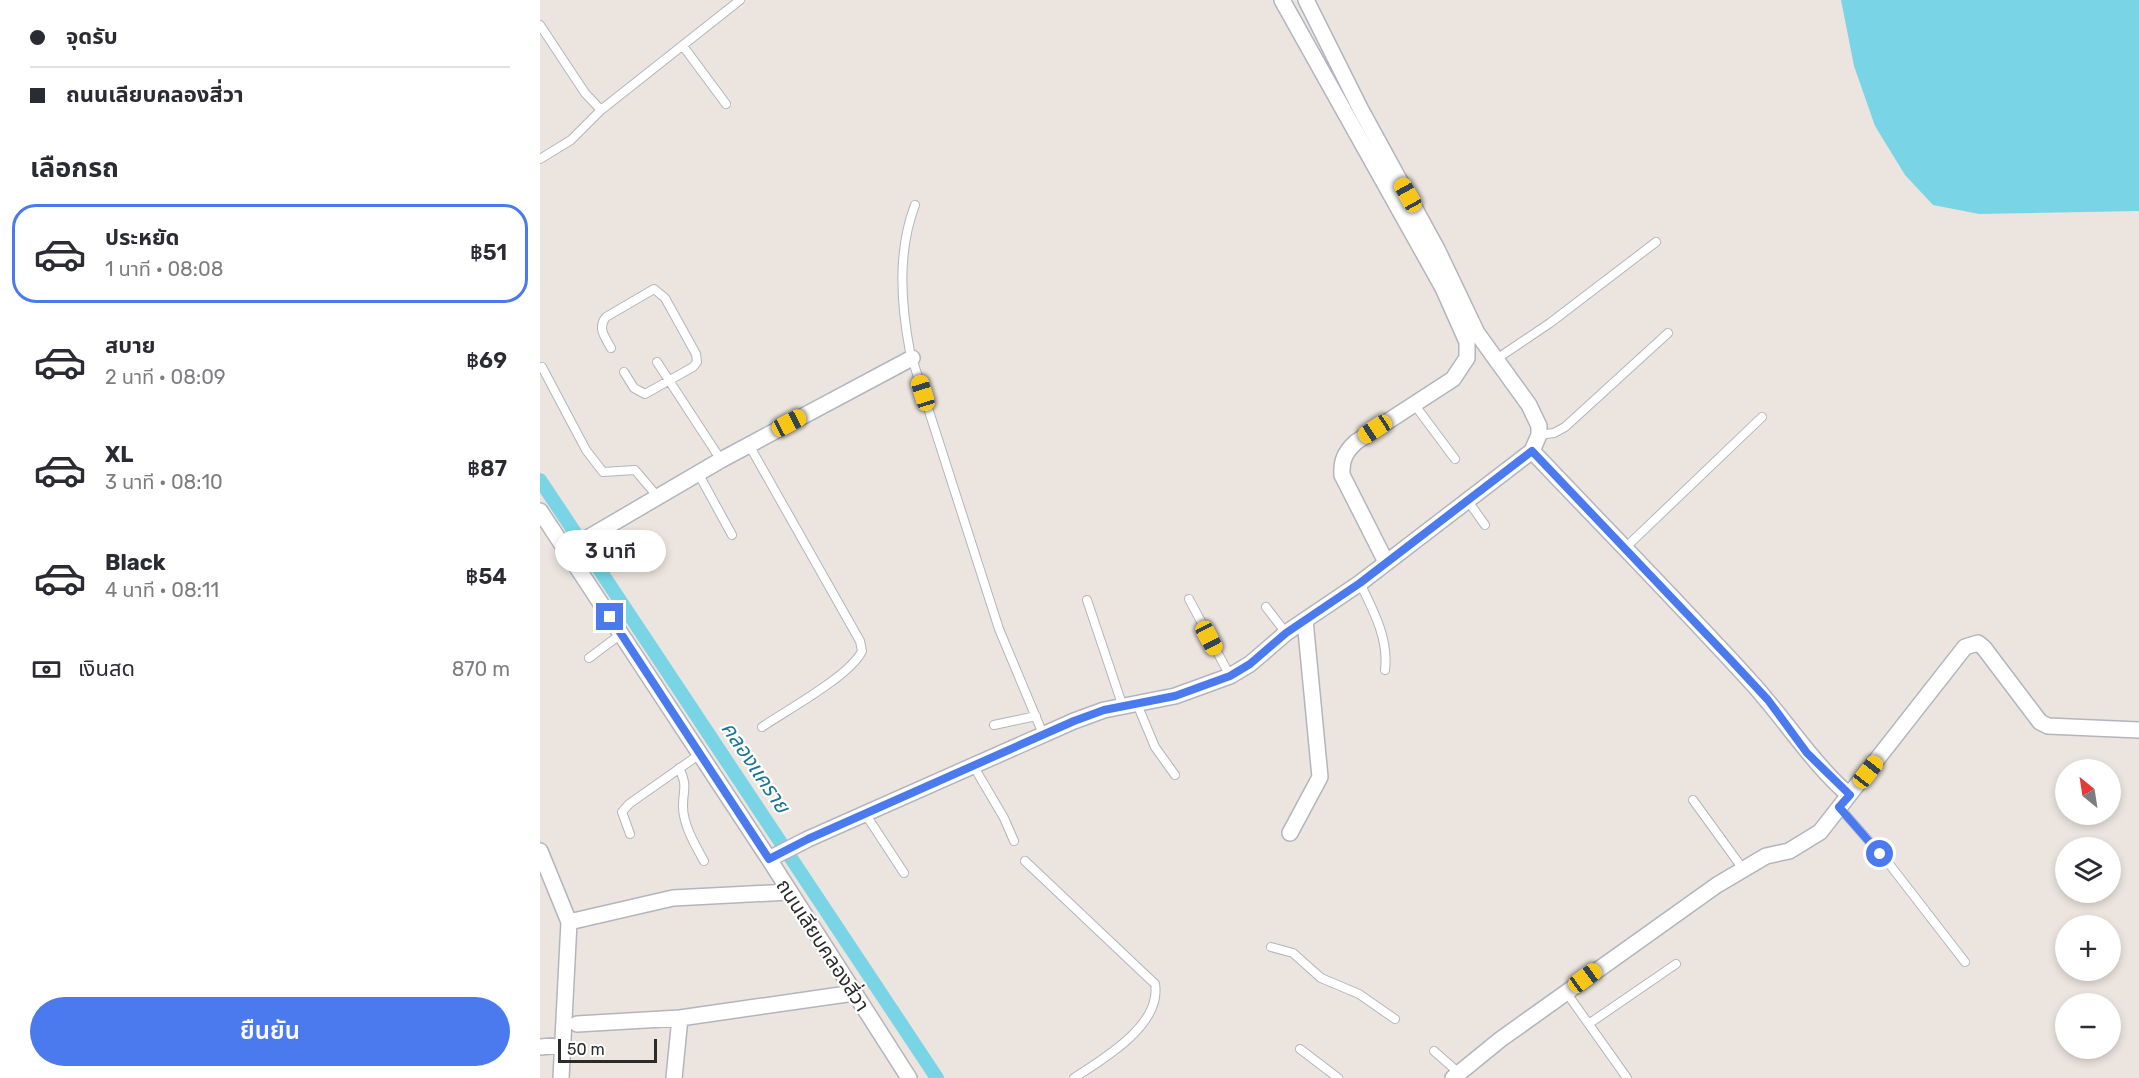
<!DOCTYPE html>
<html lang="th">
<head>
<meta charset="utf-8">
<style>
  :root { --surface:#fff; --page:#f7f7f7; --text:#2b2b33; --muted:#7c7c81; --line:#e1e1e2; --accent:#4a7aed }
  body { margin:0; font-family:Rubik,"Noto Sans Thai",sans-serif; background:var(--page); color:var(--text); height:100vh; display:flex; flex-direction:column; font-size:22px; white-space:nowrap }
  * { box-sizing:border-box; margin:0 }
  p { font-size:20px; color:var(--muted) }
  .icon { flex:none; width:33px; height:33px; fill:none; stroke:currentColor; stroke-width:2; stroke-linecap:round; stroke-linejoin:round }
  .map { position:relative; flex:1; overflow:hidden }
  .sheet { display:flex; flex-direction:column; background:var(--surface); width:540px }
  .sheet>* { flex:none }
  .top-card { display:grid; align-content:center; height:132px; padding:0 30px; background:var(--surface) }
  .needle { width:39px; rotate:330deg }
  .tools { position:absolute; left:1515px; top:759px; display:grid; gap:12px }
  .tools a { display:grid; place-items:center; width:66px; height:66px; border-radius:50%; background:var(--surface); box-shadow:0 3px 9px #0003; font-size:30px }
  .scale { position:absolute; left:18px; bottom:15px; width:99px; box-sizing:border-box; padding-left:6px; border:3px solid #2b2b2b; border-top:0; font-size:16px; line-height:21px; white-space:nowrap; color:#2b2b2b; -webkit-text-stroke:4px #fff; paint-order:stroke }
  .end { position:absolute; width:27px; height:27px; margin:-14px; border:8px solid #4a7aed; background:#fff; box-shadow:0 0 0 3px #fff }
  .from { border-radius:50% }
  .bubble { position:absolute; height:42px; border-radius:21px; background:var(--surface); box-shadow:0 3px 9px #0003; font-size:20px; font-weight:600; line-height:42px; text-align:center }
  .car { position:absolute; width:18px; height:36px; margin:-18px -9px; border-radius:8px; box-shadow:0 0 4px 2px #0007; background:linear-gradient(#f5c518 24%,#345 0 40%,#f5c518 0 76%,#345 0 86%,#f5c518 0) }
  .top-card b { display:flex; align-items:center; gap:21px; height:57px; font-size:22px }
  .top-card b+b { border-top:2px solid var(--line) }
  .top-card i { width:15px; height:15px; background:var(--text) }
  ul { padding:0; list-style:none }
  li { display:flex; align-items:center; gap:18px; height:99px; margin:0 12px 9px; padding:0 18px; border:3px solid transparent; border-radius:24px }
  li div { flex:1 }
  li b { display:block; font-size:22px }
  li em { font-style:normal; font-weight:600 }
  li.active { border-color:var(--accent) }
  li>.icon { width:54px; height:54px; stroke-width:1.5 }
  h2 { padding:0 30px; font-size:27px; line-height:72px }
  .pay { display:flex; align-items:center; gap:15px; height:66px; padding:0 30px; font-size:22px }
  .pay p { margin-inline-start:auto }
  .button { display:flex; gap:12px; margin-top:auto; padding:12px 30px }
  .button a { flex:1; height:69px; border-radius:36px; background:var(--accent); color:#fff; font-size:24px; font-weight:600; line-height:69px; text-align:center }
  main { display:flex; flex:1; min-height:0 }
  .map>svg:first-child { display:block }
</style>
</head>
<body>
<main>
<section class="sheet">
<div class="top-card">
<b><i class="from"></i>จุดรับ</b>
<b><i></i>ถนนเลียบคลองสี่วา</b>
</div>
<h2>เลือกรถ</h2>
<ul>
<li class="active"><svg class="icon" aria-label="car" viewBox="0 0 24 24"><path d="M5 17H2v-5l4-1 3-4h7l3 4 3 1v5h-3M9 17h6M6 11h13"/><circle cx="7" cy="17" r="2"/><circle cx="17" cy="17" r="2"/></svg><div><b>ประหยัด</b><p>1 นาที · 08:08</p></div><em>฿51</em></li>
<li><svg class="icon" aria-label="car" viewBox="0 0 24 24"><path d="M5 17H2v-5l4-1 3-4h7l3 4 3 1v5h-3M9 17h6M6 11h13"/><circle cx="7" cy="17" r="2"/><circle cx="17" cy="17" r="2"/></svg><div><b>สบาย</b><p>2 นาที · 08:09</p></div><em>฿69</em></li>
<li><svg class="icon" aria-label="car" viewBox="0 0 24 24"><path d="M5 17H2v-5l4-1 3-4h7l3 4 3 1v5h-3M9 17h6M6 11h13"/><circle cx="7" cy="17" r="2"/><circle cx="17" cy="17" r="2"/></svg><div><b>XL</b><p>3 นาที · 08:10</p></div><em>฿87</em></li>
<li><svg class="icon" aria-label="car" viewBox="0 0 24 24"><path d="M5 17H2v-5l4-1 3-4h7l3 4 3 1v5h-3M9 17h6M6 11h13"/><circle cx="7" cy="17" r="2"/><circle cx="17" cy="17" r="2"/></svg><div><b>Black</b><p>4 นาที · 08:11</p></div><em>฿54</em></li>
</ul>
<div class="pay"><svg class="icon" aria-label="cash" viewBox="0 0 24 24"><path d="M3 7h18v10H3z"/><circle cx="12" cy="12" r="2"/></svg>เงินสด<p>870 m</p></div>
<div class="button"><a>ยืนยัน</a></div>
</section>
<div class="map">
<svg width="1599" height="1078" viewBox="0 0 1599 1078">
  <rect width="100%" height="100%" fill="#ece5df"/>
  <path fill="#79d5e6" d="M 1301,0 L 1599,0 L 1599,211 L 1439,214 L 1393,205 L 1365,175 L 1335,126 L 1314,66 Z"/>
  <g fill="none" stroke-linecap="round" stroke-linejoin="round">
    <path stroke="#79d5e6" stroke-width="14" d="M 0,480 L 397,1078"/>
    <g stroke="#b2b5be" stroke-width="10">
      <path id="service" d="M 0,25 L 45,93 L 61,110 L 200,0
        M 143,46 L 186,104
        M 0,159 L 31,140 L 61,110
        M 375,205 C 357,252 361,304 370,352 L 459,629 L 503,734
        M 71,348 C 65,337 57,328 66,317 L 114,289 L 125,298 L 156,354 L 157,362 L 153,367 L 105,394 L 94,388 L 84,372
        M 955,360 L 1010,323 L 1116,242
        M 117,362 L 181,460
        M 2,367 L 46,450 L 63,472 L 95,470 L 117,496
        M 874,404 L 915,459
        M 999,435 L 1014,433 L 1025,427 L 1128,333
        M 209,445 L 320,641 L 322,651 C 310,676 247,710 222,727
        M 158,473 L 192,535
        M 928,501 L 945,525
        M 1084,549 L 1222,417
        M 820,583 C 833,610 849,639 845,670
        M 649,599 L 690,676
        M 547,600 L 583,707
        M 726,607 L 746,633
        M 49,658 L 81,634
        M 597,704 L 615,747 L 635,775
        M 454,725 L 496,716
        M 434,767 L 464,818 L 474,841
        M 139,768 C 148,787 143,788 143,806 C 143,825 155,845 164,861
        M 1153,800 L 1203,869
        M 1299,807 L 1350,865 L 1425,962
        M 326,815 L 364,873
        M 90,834 L 82,812 L 89,804 L 160,754
        M 485,861 L 615,984 C 622,1025 563,1059 534,1078
        M 731,947 L 753,953 L 781,978 L 819,994 L 855,1019
        M 1026,992 L 1087,1078
        M 1050,1023 L 1136,964
        M 760,1049 L 798,1078
        M 894,1051 L 919,1073"/>
    </g>
    <g stroke="#b2b5be" stroke-width="18">
      <path id="minor" d="M 742,0 L 903,288 L 927,342 L 927,358 L 913,379 L 816,442 C 805,452 801,461 802,475 L 846,562
        M 992,451 C 1065,528 1140,604 1211,682 C 1245,719 1271,762 1309,795
        M 0,511 L 229,859 L 369,1078
        M 27,550 L 181,460 L 372,358
        M 750,833 L 780,777 L 765,620
        M 0,851 L 29,922 L 133,898 L 249,892
        M 229,859 L 268,839 L 534,721 L 564,710 L 635,696 L 690,676 L 710,664 L 746,633 L 820,583 L 992,451 L 999,435 L 999,426 L 989,405 L 937,333 L 897,249 L 820,108 L 766,0
        M 37,1024 L 140,1018 L 314,993
        M 0,1047 L 23,1045
        M 21,1078 L 29,922
        M 134,1078 L 140,1018
        M 913,1078 L 961,1039 L 1177,885 L 1226,856 L 1249,851 L 1280,832 L 1425,647 L 1438,643 L 1444,648 L 1500,722 L 1508,726 L 1599,730"/>
    </g>
    <use href="#service" stroke="#fff" stroke-width="8"/>
    <use href="#minor" stroke="#fff" stroke-width="15"/>
  </g>
  <g fill="none" stroke-linecap="round" stroke-linejoin="round">
    <path stroke="#4a7aed" stroke-width="8" d="M 70,617 L 229,859 L 268,839 L 534,721 L 564,710 L 635,696 L 690,676 L 710,664 L 746,633 L 820,583 L 992,451 L 1188,657 L 1228,700 L 1267,753 L 1310,795 L 1299,807 L 1340,854"/>
  </g>
  <g text-anchor="middle" dominant-baseline="central" stroke-width="4.5" stroke-linejoin="round" paint-order="stroke">
    <g font-size="20" fill="#2b2b2b" stroke="#fff">
      <text transform="translate(283 945) rotate(57)">ถนนเลียบคลองสี่วา</text>
    </g>
    <g font-size="21" font-style="italic" fill="#177694" stroke="#fff">
      <text transform="translate(216 767) rotate(56)">คลองเเคราย</text>
    </g>
  </g>
</svg>
<div class="tools">
<a><svg class="needle" viewBox="-14 -14 28 28"><path d="M0-13l5 13h-10z" fill="#e53935"/><path d="M0 13l5-13h-10z" fill="#7c7c81"/></svg></a>
<a><svg class="icon" aria-label="layers" viewBox="0 0 24 24"><path d="M12 4l9 5-9 5-9-5zM3 14l9 5 9-5"/></svg></a>
<a>+</a>
<a>−</a>
</div>
<div class="scale">50 m</div>
<i class="end from" style="left:1340px;top:854px"></i>
<i class="end" style="left:70px;top:617px"></i>
<div class="bubble" style="left:15px;top:530px;width:111px">3 นาที</div>
<i class="car" style="left:868px;top:195px;rotate:331deg"></i>
<i class="car" style="left:383px;top:393px;rotate:343deg"></i>
<i class="car" style="left:249px;top:423px;rotate:62deg"></i>
<i class="car" style="left:835px;top:429px;rotate:237deg"></i>
<i class="car" style="left:669px;top:638px;rotate:152deg"></i>
<i class="car" style="left:1328px;top:772px;rotate:38deg"></i>
<i class="car" style="left:1045px;top:978px;rotate:54deg"></i>
</div>
</main>
</body>
</html>
